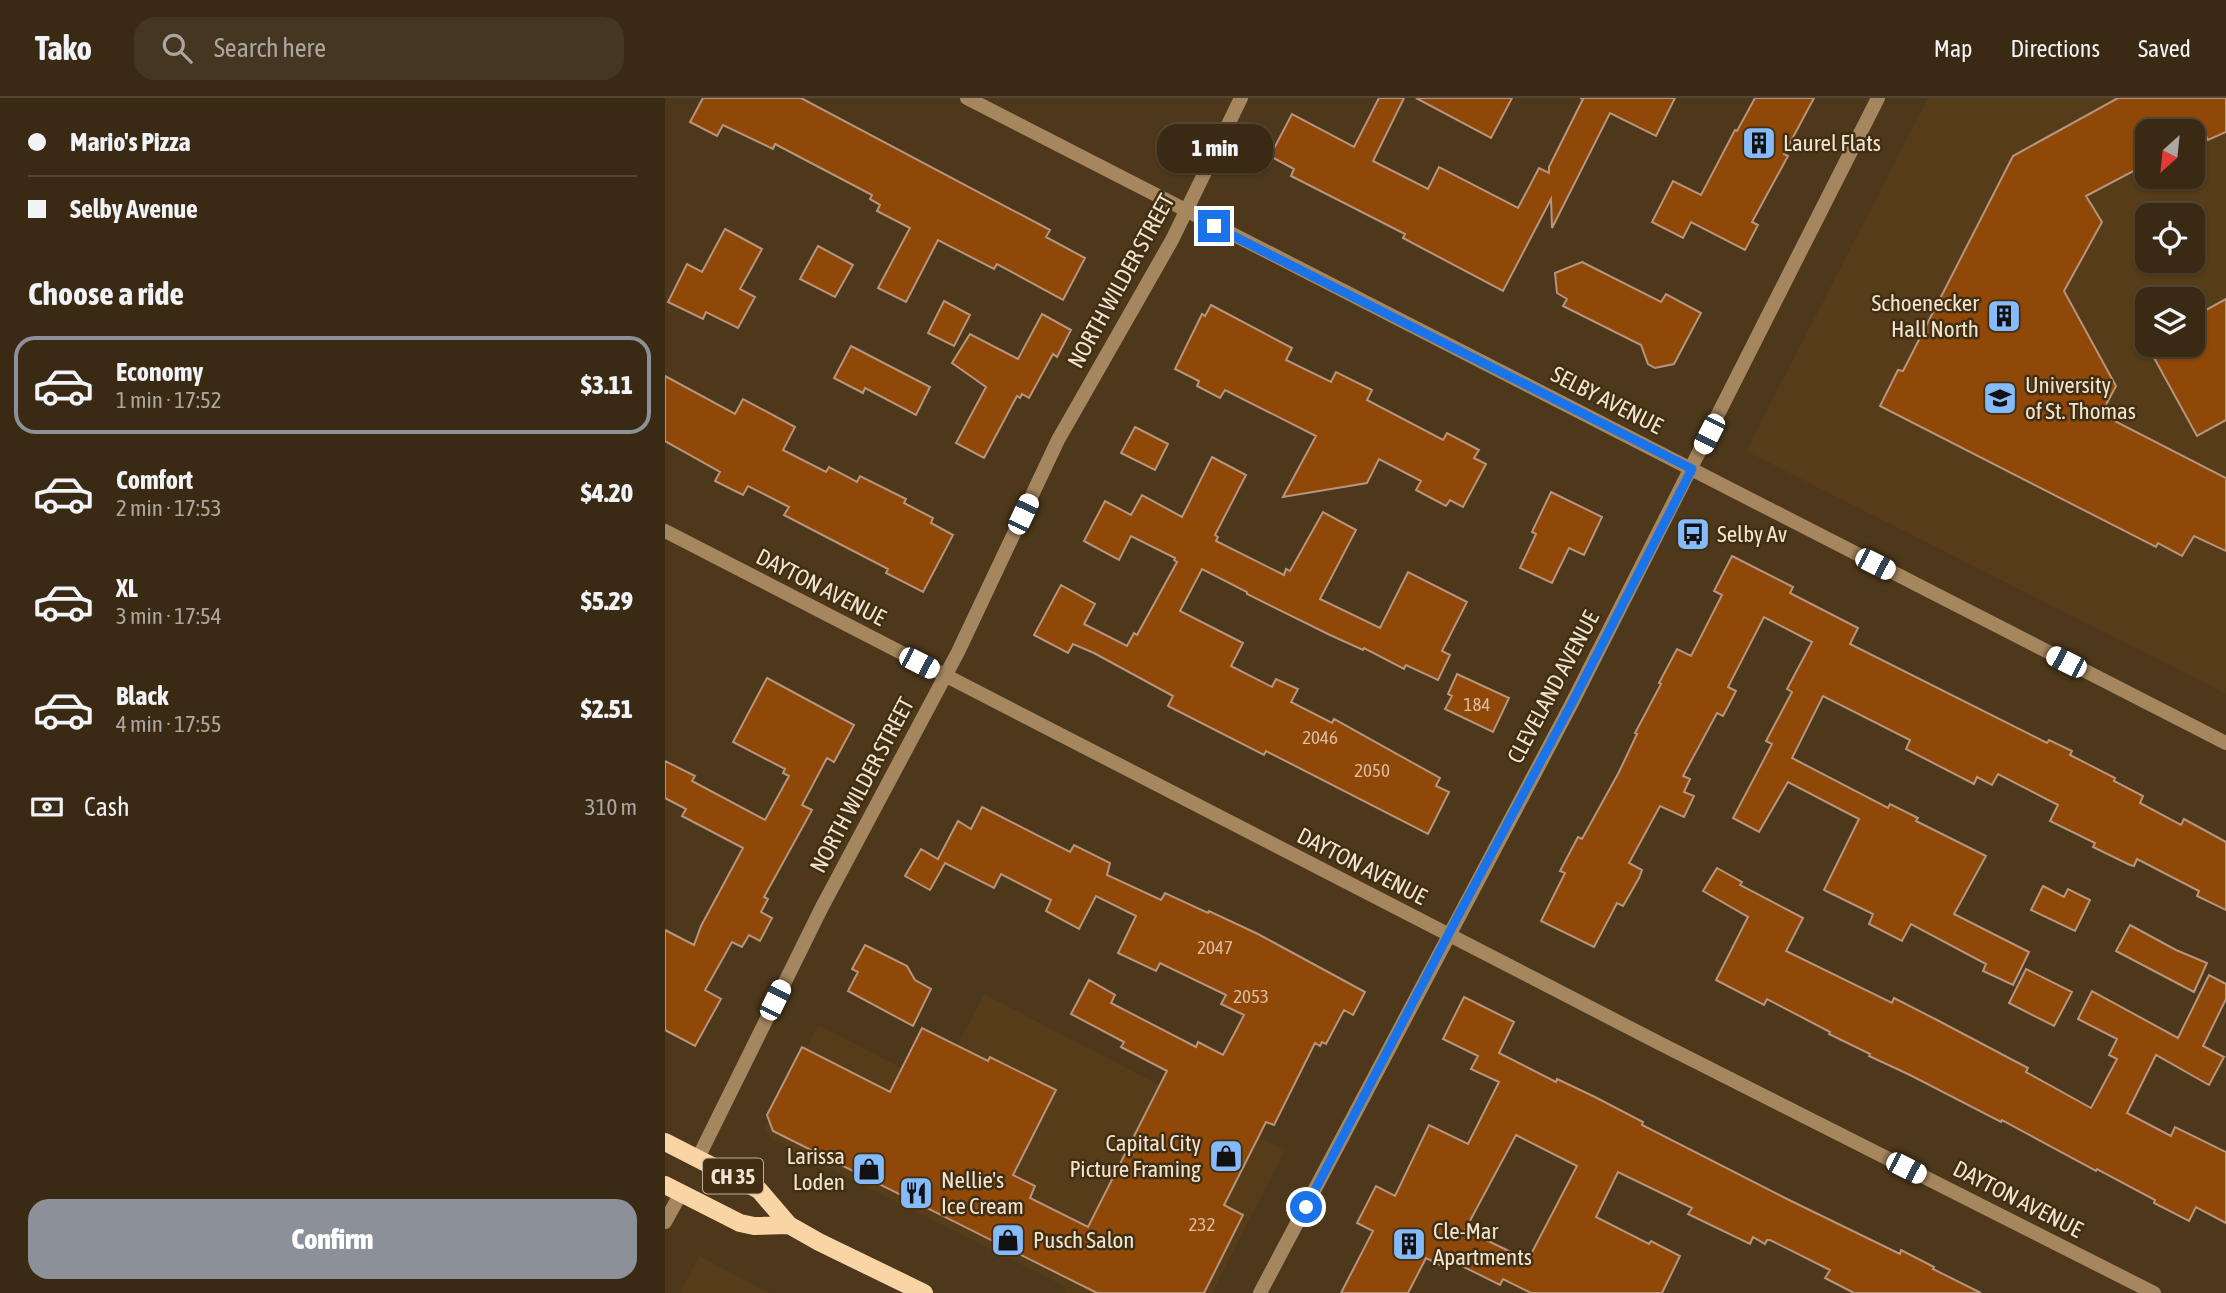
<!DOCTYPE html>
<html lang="en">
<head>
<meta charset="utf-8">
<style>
  :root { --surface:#3a2a14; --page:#453622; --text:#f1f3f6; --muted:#aba7a0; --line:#544634; --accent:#8c9099 }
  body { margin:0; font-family:"Asap Condensed",sans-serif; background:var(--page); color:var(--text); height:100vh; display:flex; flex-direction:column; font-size:26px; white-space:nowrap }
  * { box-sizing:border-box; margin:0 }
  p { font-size:23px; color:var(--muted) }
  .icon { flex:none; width:38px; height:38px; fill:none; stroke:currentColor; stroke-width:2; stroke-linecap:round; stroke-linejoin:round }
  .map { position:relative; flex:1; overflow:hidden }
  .panel { display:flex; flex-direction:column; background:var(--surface); width:665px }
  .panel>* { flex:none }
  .hud { display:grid; align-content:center; height:154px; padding:0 28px; background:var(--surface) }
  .needle { width:46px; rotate:207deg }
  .controls { position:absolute; left:1470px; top:21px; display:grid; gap:14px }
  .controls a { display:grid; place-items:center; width:70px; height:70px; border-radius:14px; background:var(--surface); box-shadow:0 2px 5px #0004,0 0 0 2px var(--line); font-size:35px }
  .end { position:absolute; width:32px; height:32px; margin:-16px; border:9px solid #1a73e8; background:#fff; box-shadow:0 0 0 4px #fff }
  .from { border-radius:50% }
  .bubble { position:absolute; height:49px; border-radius:21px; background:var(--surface); box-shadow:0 2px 5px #0004,0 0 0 2px var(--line); font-size:23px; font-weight:800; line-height:49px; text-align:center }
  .car { position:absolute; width:21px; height:42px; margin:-21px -10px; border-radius:9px; box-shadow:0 0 5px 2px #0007; background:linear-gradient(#fff 24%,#345 0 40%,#fff 0 76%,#345 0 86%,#fff 0) }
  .hud b { display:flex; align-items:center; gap:24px; height:66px; font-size:26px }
  .hud b+b { border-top:2px solid var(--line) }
  .hud i { width:18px; height:18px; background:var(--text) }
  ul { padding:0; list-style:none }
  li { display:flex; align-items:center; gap:21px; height:98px; margin:0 14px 10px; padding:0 14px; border:4px solid transparent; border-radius:21px }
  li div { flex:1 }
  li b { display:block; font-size:26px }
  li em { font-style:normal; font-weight:800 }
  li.on { border-color:var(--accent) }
  li>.icon { width:63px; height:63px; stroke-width:1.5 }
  h2 { padding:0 28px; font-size:32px; line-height:84px }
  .pay { display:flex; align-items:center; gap:18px; height:77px; padding:0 28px; font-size:26px }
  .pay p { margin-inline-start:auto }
  .primary-button { display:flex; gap:14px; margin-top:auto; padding:14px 28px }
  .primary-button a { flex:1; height:80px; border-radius:21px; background:var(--accent); color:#fff; font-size:28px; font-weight:800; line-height:80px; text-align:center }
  header { display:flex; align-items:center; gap:42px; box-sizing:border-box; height:98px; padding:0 35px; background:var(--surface); border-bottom:2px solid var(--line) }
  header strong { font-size:33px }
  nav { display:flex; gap:38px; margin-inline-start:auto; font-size:24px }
  .search { width:490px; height:63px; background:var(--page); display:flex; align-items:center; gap:18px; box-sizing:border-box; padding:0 24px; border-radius:21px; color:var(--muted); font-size:26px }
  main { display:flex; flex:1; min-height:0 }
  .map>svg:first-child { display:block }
</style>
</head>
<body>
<header>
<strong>Tako</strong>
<div class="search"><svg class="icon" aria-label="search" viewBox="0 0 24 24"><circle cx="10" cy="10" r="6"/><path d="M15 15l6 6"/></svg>Search here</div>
<nav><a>Map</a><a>Directions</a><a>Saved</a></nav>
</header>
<main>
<section class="panel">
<div class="hud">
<b><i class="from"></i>Mario's Pizza</b>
<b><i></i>Selby Avenue</b>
</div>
<h2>Choose a ride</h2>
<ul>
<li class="on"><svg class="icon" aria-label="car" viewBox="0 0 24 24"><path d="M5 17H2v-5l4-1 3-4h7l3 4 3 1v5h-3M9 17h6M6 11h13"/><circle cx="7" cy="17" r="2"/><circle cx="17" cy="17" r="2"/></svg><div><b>Economy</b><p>1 min · 17:52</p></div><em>$3.11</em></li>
<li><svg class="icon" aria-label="car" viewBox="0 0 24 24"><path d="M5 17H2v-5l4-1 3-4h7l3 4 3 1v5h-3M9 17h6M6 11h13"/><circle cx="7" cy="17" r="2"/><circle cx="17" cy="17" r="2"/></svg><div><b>Comfort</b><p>2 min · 17:53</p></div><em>$4.20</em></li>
<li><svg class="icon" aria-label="car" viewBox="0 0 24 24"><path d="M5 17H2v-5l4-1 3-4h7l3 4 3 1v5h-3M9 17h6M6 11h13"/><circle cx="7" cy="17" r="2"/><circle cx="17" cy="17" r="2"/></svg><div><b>XL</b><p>3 min · 17:54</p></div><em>$5.29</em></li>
<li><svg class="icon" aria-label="car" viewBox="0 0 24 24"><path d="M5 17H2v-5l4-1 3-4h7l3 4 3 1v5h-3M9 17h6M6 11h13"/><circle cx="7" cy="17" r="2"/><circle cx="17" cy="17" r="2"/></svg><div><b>Black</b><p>4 min · 17:55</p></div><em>$2.51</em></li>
</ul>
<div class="pay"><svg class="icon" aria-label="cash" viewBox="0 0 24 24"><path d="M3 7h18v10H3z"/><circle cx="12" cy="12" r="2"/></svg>Cash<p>310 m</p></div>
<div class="primary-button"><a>Confirm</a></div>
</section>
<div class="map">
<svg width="1561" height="1195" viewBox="0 0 1561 1195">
  <rect width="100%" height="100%" fill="#4d381b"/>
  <path fill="#563c18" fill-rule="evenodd" d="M 1263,0 L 1561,0 L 1561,596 L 1081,353 ZM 1482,33 L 1528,33 L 1528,79 L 1482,79 ZM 1482,117 L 1528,117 L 1528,163 L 1482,163 ZM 1482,201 L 1528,201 L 1528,247 L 1482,247 Z
    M 319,896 L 620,1052 L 547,1195 L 399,1195 L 401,1189 L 104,1040 L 100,1030 L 153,927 L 272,988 Z
    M 34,1158 L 106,1195 L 15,1195 Z"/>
  <path fill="#904809" stroke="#b7947e" stroke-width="2" fill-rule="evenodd" d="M 38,0 L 136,0 L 385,132 L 381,139 L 420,160 L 398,202 L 332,166 L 329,171 L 273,142 L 241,204 L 213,190 L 245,130 L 212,113 L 215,107 L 205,101 L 207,97 L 110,46 L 108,51 L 58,27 L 52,38 L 25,24 Z
    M 714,0 L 739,0 L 708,63 L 763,91 L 774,69 L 853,110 L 874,70 L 884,75 L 884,69 L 918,1 L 915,0 L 1010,0 L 991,38 L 945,15 L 887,130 L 886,101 L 838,193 L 738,140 L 740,136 L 626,78 L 629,71 L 605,58 L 627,16 L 689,49 Z
    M 751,0 L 847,0 L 826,40 Z
    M 1090,0 L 1149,0 L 1119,56 L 1123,58 L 1087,124 L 1093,127 L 1080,152 L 1026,124 L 1018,140 L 987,124 L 1008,83 L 1036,97 L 1070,32 L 1072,33 Z
    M 1453,0 L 1561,0 L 1561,34 L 1543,42 L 1540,36 L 1528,42 L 1528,33 L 1482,33 L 1482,66 L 1421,98 L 1437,124 L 1399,193 L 1451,288 L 1436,316 L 1561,380 L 1561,453 L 1529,438 L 1517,458 L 1493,445 L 1491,449 L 1215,308 L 1233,272 L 1238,273 L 1348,58 Z
    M 60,131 L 97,151 L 75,191 L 90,199 L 73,230 L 41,214 L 38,221 L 3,204 L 22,166 L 37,174 Z
    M 153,148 L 188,167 L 170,199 L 135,181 Z
    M 917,164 L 996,204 L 1001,196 L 1036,215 L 1009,266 L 990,270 L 983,266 L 976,247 L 898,208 L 902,201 L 892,195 L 890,175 Z
    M 1561,201 L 1561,322 L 1532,338 L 1482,247 L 1528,247 L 1528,219 Z
    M 279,203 L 305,217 L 289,248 L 263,235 Z
    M 546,207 L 627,250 L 621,262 L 666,284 L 671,274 L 707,292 L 702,302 L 778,342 L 782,335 L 814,352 L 809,360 L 821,366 L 798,409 L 785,402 L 781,408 L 751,392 L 756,383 L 714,361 L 702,385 L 618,399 L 651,338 L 560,292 L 555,300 L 532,288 L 534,283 L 510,271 L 537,216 L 540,218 Z
    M 377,216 L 406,232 L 392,259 L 388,256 L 364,300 L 357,296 L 355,300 L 352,298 L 319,360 L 291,345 L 321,289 L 287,265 L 305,236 L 353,261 Z
    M 186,248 L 265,289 L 251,317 L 200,290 L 198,295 L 169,280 Z
    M 0,278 L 70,316 L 78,301 L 130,329 L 118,352 L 161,374 L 164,369 L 192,384 L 195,378 L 241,401 L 239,405 L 268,420 L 266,425 L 288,437 L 258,494 L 221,475 L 223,471 L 119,417 L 124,409 L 83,388 L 78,397 L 50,383 L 55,374 L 0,343 Z
    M 470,329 L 503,346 L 490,372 L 456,355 Z
    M 547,359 L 581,377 L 550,437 L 553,439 L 551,443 L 619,477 L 621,471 L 625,473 L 658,414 L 691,432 L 655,501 L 715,530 L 743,474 L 802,504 L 777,553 L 785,557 L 773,582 L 741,567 L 739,571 L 699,550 L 698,552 L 665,537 L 582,496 L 582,494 L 537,471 L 515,513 L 578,545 L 566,568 L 607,589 L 611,581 L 633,591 L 626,604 L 667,625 L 669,621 L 775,680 L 771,688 L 784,694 L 763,736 L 601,653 L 599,657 L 503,608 L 508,598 L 429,555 L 408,546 L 403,555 L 369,537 L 396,487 L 430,506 L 419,526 L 462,548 L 469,535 L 472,537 L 512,464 L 509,462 L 510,460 L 466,438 L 454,462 L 419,443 L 440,403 L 466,417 L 477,397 L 517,419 Z
    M 886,394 L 937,419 L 919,457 L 904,450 L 887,485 L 855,470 L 871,436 L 867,434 Z
    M 1067,458 L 1128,489 L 1125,495 L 1193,530 L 1185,546 L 1382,645 L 1384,642 L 1407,653 L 1405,657 L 1450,680 L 1449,683 L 1478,698 L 1475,705 L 1516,727 L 1519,721 L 1561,744 L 1561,812 L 1532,798 L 1534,793 L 1472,761 L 1469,768 L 1465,767 L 1428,749 L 1430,745 L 1385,723 L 1393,707 L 1333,676 L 1327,687 L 1312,679 L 1309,686 L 1241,651 L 1245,642 L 1158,598 L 1127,660 L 1223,710 L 1225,706 L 1253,720 L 1251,723 L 1321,758 L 1289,816 L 1364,854 L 1348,887 L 1318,873 L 1321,866 L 1246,826 L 1237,843 L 1204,826 L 1208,816 L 1159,792 L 1194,721 L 1123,684 L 1094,734 L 1068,720 L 1107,646 L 1101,643 L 1127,594 L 1122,591 L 1147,544 L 1099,519 L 1063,589 L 1071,593 L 1058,618 L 1052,615 L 1018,678 L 1025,681 L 1019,694 L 1029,698 L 1019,719 L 995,708 L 964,765 L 977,772 L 974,780 L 958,808 L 952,805 L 929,849 L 876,823 L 900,775 L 895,773 L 913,739 L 917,741 L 954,674 L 972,636 L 970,635 L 996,586 L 994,585 L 1012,551 L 1026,558 L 1057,497 L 1049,493 Z
    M 792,576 L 844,600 L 828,634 L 780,611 L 787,598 L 783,596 Z
    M 102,580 L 189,627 L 169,664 L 162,660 L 137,707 L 147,712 L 99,799 L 103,801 L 96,814 L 107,820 L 95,843 L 84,837 L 77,849 L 67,844 L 40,892 L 56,901 L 30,948 L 0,932 L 0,832 L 29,847 L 36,828 L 78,750 L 17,718 L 21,711 L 0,700 L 0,663 L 30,678 L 27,683 L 100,722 L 124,678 L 118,675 L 120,671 L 68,644 Z
    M 317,709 L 405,754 L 409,747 L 445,765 L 442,777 L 496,802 L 500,795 L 543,815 L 544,813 L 593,836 L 700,894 L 688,917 L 679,912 L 661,946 L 657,944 L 655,948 L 650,945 L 609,1027 L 601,1024 L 559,1107 L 578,1117 L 539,1195 L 432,1195 L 108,1033 L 102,1017 L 137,949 L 225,994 L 257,930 L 323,963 L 325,959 L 391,992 L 348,1077 L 370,1088 L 365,1100 L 423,1129 L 502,973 L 456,949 L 459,944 L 406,916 L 424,882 L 450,897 L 446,905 L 531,949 L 533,944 L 558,957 L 579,917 L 556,906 L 561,897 L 495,865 L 491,873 L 453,855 L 471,818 L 431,798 L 414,831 L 381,813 L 386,802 L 336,776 L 329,790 L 280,765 L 265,792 L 240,778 L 256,751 L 273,761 L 293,723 L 306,731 Z
    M 1052,770 L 1077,784 L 1075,787 L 1138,820 L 1121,853 L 1227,905 L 1229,900 L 1272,922 L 1363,970 L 1361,974 L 1426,1010 L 1452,961 L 1444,957 L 1452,941 L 1413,921 L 1427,893 L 1513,940 L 1544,877 L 1561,886 L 1561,901 L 1538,948 L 1559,959 L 1544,987 L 1491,957 L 1462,1015 L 1506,1038 L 1510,1029 L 1561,1054 L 1561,1125 L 1531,1109 L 1524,1123 L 1489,1105 L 1490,1102 L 1432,1071 L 1431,1073 L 1337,1022 L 1336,1024 L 1245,977 L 1204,958 L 1205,956 L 1164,936 L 1165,934 L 1102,901 L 1099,907 L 1051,882 L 1083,819 L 1038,793 Z
    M 1378,788 L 1399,799 L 1403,791 L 1425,802 L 1410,833 L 1366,812 Z
    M 1465,827 L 1511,852 L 1542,865 L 1529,894 L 1451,853 Z
    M 200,847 L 242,868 L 250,882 L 266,891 L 248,928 L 183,893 L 193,874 L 187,871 Z
    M 1361,871 L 1407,894 L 1389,928 L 1344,905 Z
    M 799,899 L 849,924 L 834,955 L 891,984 L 892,981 L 930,999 L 978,1024 L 977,1027 L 1120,1100 L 1235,1156 L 1236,1152 L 1269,1169 L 1268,1171 L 1316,1195 L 1189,1195 L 1160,1180 L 1165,1172 L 1105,1142 L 1102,1142 L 1100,1146 L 1088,1139 L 1085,1146 L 1023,1116 L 1027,1110 L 953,1074 L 931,1119 L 984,1146 L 986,1143 L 1015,1158 L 997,1195 L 866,1195 L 838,1181 L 835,1187 L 781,1160 L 777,1168 L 761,1160 L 743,1195 L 676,1195 L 708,1133 L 692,1125 L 711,1088 L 730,1098 L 764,1027 L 803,1046 L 834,984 L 806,971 L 813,958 L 778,941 ZM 851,1037 L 912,1068 L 863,1162 L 800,1132 Z"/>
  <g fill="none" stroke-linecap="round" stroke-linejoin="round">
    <path stroke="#a5865f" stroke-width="14" d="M 302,0 L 1561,645
      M 0,433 L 994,945 L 1489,1195
      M 33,1060 L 157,809 L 293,554 L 393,342 L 507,142 L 576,0
      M 0,1124 L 16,1095"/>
    <path stroke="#a5865f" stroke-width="14" d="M 595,1195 L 907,605 L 1213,0"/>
    <path stroke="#f9d4a4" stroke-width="18" d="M 0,1044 L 94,1092 L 124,1127 L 154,1144 L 259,1195
      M 0,1087 L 75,1125 L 89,1128 L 124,1127"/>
  </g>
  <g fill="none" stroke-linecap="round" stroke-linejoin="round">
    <path stroke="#1a73e8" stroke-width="9" d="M 549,128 L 1027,371 L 907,605 L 792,820 L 641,1109"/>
  </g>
  <defs>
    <g id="building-square" transform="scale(1.75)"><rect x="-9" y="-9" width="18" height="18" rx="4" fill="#86bbfb" stroke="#422e10"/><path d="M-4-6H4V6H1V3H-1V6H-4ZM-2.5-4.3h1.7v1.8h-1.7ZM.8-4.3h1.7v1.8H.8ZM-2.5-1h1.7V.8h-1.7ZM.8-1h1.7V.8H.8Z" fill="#111"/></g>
    <g id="university-square" transform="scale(1.75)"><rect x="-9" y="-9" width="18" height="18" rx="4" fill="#86bbfb" stroke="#422e10"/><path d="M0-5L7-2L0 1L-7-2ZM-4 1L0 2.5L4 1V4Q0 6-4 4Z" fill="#111"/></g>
    <g id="bus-square" transform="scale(1.75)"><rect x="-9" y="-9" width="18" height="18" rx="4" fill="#86bbfb" stroke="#422e10"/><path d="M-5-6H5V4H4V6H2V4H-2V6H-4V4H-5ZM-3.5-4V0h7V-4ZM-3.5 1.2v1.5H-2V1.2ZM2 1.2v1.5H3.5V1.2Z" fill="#111"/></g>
    <g id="shop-square" transform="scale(1.75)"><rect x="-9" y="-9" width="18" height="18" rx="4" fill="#86bbfb" stroke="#422e10"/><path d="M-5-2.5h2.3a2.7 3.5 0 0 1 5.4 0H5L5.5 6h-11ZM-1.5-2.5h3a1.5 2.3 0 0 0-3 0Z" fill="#111"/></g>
    <g id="restaurant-square" transform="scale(1.75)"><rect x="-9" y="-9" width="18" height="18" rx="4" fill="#86bbfb" stroke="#422e10"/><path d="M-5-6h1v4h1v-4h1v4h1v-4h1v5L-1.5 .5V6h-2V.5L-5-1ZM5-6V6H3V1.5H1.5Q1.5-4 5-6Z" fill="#111"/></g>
  </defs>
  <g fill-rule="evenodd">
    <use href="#building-square" x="1094" y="45"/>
    <use href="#building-square" x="1339" y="218"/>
    <use href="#university-square" x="1335" y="300"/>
    <use href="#bus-square" x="1028" y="436"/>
    <use href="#shop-square" x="561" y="1058"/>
    <use href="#shop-square" x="204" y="1071"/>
    <use href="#restaurant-square" x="251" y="1095"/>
    <use href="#shop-square" x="343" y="1142"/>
    <use href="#building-square" x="744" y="1146"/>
  </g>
  <g text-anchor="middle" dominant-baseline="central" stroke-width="5" stroke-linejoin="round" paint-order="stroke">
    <g font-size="19" fill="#d9bda0">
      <text x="812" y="606">184</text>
      <text x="655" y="639">2046</text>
      <text x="707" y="672">2050</text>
      <text x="550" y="849">2047</text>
      <text x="586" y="898">2053</text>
      <text x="537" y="1126">232</text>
    </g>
    <rect fill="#422e10" stroke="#bcad98" stroke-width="2" x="38" y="1060.5" width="60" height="35" rx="5"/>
    <g font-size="21" font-weight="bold" fill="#f1e4d3">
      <text x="68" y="1078">CH 35</text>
    </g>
    <g font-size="23" fill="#f1e4d3" stroke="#422e10" text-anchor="start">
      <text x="1118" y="45">Laurel Flats</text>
      <text x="1314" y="205" text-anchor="end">Schoenecker<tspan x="1314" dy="26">Hall North</tspan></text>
      <text x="1360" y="287">University<tspan x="1360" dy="26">of St. Thomas</tspan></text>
      <text x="1052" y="436">Selby Av</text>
      <text x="536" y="1045" text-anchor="end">Capital City<tspan x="536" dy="26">Picture Framing</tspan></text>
      <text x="180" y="1058" text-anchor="end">Larissa<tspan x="180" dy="26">Loden</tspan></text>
      <text x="276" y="1082">Nellie's<tspan x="276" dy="26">Ice Cream</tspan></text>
      <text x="768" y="1133">Cle-Mar<tspan x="768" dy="26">Apartments</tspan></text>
      <text x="368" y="1142">Pusch Salon</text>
    </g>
    <g font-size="23" fill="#f1e4d3" stroke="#422e10">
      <text transform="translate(456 183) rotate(-61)">NORTH WILDER STREET</text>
      <text transform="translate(942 302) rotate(27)">SELBY AVENUE</text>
      <text transform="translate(156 489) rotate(27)">DAYTON AVENUE</text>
      <text transform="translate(888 589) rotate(-62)">CLEVELAND AVENUE</text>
      <text transform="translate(197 687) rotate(-62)">NORTH WILDER STREET</text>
      <text transform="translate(697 768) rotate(27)">DAYTON AVENUE</text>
      <text transform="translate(1353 1101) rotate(27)">DAYTON AVENUE</text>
    </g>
  </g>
</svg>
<div class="controls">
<a><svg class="needle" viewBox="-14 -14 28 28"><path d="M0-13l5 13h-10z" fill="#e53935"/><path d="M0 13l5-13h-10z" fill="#aba7a0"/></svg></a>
<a><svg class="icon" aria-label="locate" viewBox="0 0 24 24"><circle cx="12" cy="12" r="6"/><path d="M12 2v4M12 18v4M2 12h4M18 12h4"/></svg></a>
<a><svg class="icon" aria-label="layers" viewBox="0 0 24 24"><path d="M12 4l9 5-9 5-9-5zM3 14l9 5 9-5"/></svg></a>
</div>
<i class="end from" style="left:641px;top:1109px"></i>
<i class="end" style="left:549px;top:128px"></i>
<div class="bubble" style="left:492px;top:26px;width:116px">1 min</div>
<i class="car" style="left:1044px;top:336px;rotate:207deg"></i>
<i class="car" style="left:358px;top:416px;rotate:25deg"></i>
<i class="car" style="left:1210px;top:466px;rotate:117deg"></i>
<i class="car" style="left:1401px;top:564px;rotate:297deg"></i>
<i class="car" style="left:254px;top:565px;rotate:117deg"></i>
<i class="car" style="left:110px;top:902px;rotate:26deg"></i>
<i class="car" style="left:1241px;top:1070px;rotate:117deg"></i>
</div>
</main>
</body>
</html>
